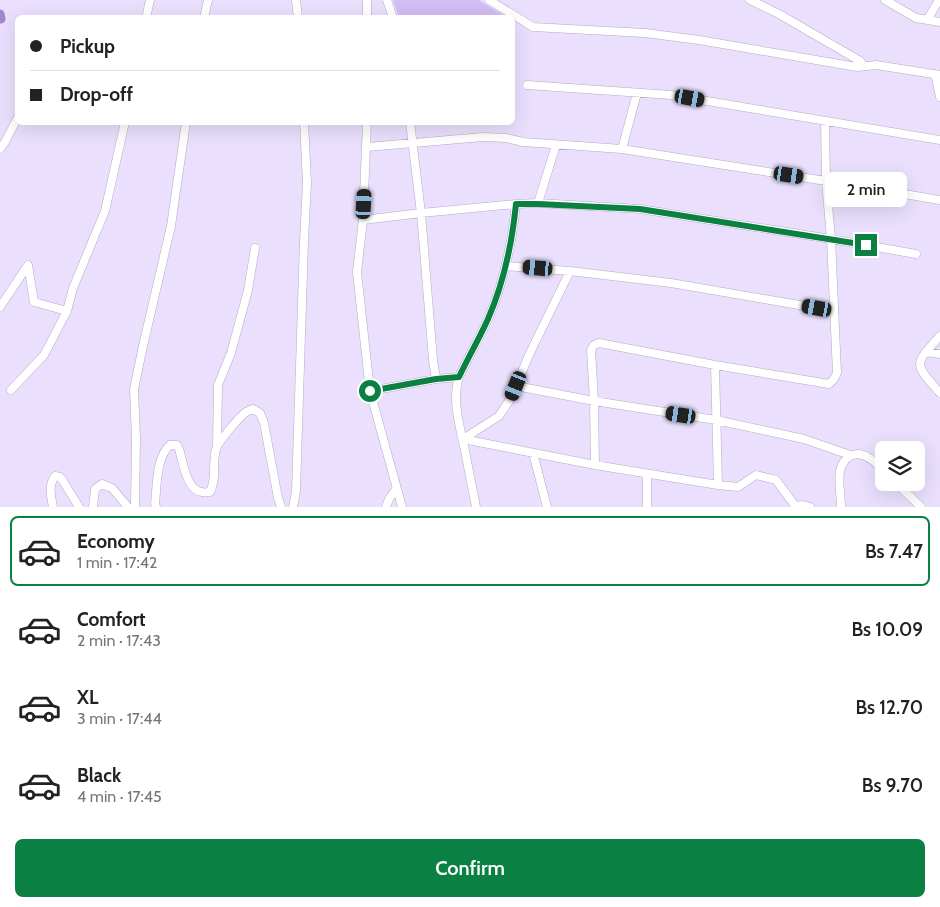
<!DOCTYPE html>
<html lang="en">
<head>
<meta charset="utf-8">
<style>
  :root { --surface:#fff; --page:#f2f2f2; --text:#222; --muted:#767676; --line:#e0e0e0; --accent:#0b8043 }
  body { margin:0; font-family:Cabin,sans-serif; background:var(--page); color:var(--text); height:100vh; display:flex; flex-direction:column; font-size:19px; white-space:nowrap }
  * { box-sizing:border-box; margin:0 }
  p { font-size:16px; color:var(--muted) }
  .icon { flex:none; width:28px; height:28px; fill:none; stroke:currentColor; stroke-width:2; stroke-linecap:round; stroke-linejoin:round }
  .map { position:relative; height:507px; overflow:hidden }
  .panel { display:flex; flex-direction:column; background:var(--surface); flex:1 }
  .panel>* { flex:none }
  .guide { position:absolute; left:15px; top:15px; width:500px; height:110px; border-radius:8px; box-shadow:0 5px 20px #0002; display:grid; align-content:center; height:110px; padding:0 15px; background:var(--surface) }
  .tools { position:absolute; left:875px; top:441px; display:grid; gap:10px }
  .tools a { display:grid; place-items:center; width:50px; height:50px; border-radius:8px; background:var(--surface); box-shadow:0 5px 20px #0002; font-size:25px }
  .end { position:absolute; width:22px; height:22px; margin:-11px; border:6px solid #0b8043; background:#fff; box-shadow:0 0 0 2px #fff }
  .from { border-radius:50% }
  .bubble { position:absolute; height:35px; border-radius:8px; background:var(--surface); box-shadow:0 5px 20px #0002; font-size:16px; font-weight:600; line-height:35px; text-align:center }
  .car { position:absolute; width:15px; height:30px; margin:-15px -8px; border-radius:6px; box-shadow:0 0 4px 1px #0007; background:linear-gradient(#222 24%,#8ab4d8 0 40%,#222 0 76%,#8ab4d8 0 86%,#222 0) }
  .guide b { display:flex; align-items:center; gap:18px; height:48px; font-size:19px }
  .guide b+b { border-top:1px solid var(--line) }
  .guide i { width:12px; height:12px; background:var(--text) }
  ul { padding:9px 0 0; list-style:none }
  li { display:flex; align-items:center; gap:15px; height:70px; margin:0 10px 8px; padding:0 5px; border:2px solid transparent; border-radius:8px }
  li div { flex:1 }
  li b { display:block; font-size:19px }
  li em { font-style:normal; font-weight:600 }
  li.current { border-color:var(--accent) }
  li>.icon { width:45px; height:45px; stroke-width:1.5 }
  .button { display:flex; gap:10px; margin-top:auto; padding:10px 15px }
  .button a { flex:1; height:58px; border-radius:8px; background:var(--accent); color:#fff; font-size:20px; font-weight:600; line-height:58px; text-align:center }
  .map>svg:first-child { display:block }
</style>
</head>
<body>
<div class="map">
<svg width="940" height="507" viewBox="0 0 940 507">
  <rect width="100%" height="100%" fill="#eae0fe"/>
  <path fill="#d2bdf5" d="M 393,0 L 479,0 L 506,17 L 399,17 Z"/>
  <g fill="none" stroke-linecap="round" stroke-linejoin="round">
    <path stroke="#a287cc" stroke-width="9" d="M 0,14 L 1,19"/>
    <g stroke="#b4aac6" stroke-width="9">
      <path id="minor" d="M 296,0 L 298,18
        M 367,0 L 367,18
        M 387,0 L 393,18
        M 489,0 L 533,27 L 645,33 L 699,40 L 857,67 L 876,65 L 940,75
        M 750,0 L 779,14 L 860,61 L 864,66
        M 885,0 L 916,18 L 940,22
        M 146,18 L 150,0
        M 204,18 L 208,0
        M 927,20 L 939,0
        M 935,74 L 940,97
        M 527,85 L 671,95 L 940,140
        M 367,122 L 363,220 L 357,272 L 370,391 L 402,507
        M 410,122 L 421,213 L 433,360 L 436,379
        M 367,147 L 483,137 L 506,138 L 523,142 L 622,149 L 826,181 L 940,200
        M 0,149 L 5,142 L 18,117
        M 622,149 L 637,93
        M 538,203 L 556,145
        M 363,220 L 421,213 L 516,204 L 538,203 L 640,209 L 831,239 L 916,254
        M 506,266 L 570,271 L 671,283 L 834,311
        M 0,307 L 28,265 L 34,302 L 67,311
        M 940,336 C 913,366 914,363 940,393
        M 926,352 L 940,354
        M 715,365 L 718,485
        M 516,386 L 594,401 L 716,420 L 804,439 L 850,455
        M 11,390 L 44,355 L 67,311 L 73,288 L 105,211 L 125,122
        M 370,391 L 436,379 L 459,377
        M 463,439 L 595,465 L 718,485 L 738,487 L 756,475 L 776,480 L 796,507
        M 463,439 L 499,416 L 511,398 L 529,355 L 570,271
        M 217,447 L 218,385 L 231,353 L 248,290 L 255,248
        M 533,453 L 547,507
        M 595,465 L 594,401 L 591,350 L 594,345 L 599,343 L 715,365 L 829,384 L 834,379 L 837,373 L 831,239 L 826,181 L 825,121
        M 647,474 L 647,507
        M 895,482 L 921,507
        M 53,507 C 51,496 48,486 55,476 L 60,477 L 63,481 L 79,507
        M 93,507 L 95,489 L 102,484 L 112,488 L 128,507
        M 135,507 L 136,439 L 134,389 L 143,346 L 171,226 L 186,122
        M 156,507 L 155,504 C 157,486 156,457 170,445 L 177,445 L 179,449 C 183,461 186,490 202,492 C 204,493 207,492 210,492 C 217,479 212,463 216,449 C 218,442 239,417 246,412 C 248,411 250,410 253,409 L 260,413 L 264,423 L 278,498 L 281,507
        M 293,507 L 296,491 L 304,241 L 307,183 L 304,122
        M 386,507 L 389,499 L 396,489
        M 476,507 C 472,487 468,466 464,446 C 459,424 452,399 459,377 C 468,358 479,339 488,319 C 504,282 512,244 516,204
        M 795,507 C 801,504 804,505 810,507
        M 841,507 C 841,497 838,481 840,471 C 843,457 856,449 869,458 C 875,461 879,467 884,471"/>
    </g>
    <use href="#minor" stroke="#fff" stroke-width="8"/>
  </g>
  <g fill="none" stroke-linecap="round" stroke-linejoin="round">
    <path stroke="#0b8043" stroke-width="6" d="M 370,391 L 436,379 L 459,377 C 468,358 479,339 488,319 C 504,282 512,244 516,204 L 538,204 L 640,209 L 866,245"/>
  </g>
</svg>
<div class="tools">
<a><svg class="icon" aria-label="layers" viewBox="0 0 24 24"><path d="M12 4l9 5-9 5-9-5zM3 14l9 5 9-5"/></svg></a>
</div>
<i class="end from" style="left:370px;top:391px"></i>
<i class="end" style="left:866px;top:245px"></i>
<div class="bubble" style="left:825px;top:172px;width:82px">2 min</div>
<i class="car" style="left:690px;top:98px;rotate:100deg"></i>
<i class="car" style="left:789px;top:175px;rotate:99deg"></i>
<i class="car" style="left:364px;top:204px;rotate:3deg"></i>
<i class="car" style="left:538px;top:268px;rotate:275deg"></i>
<i class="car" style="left:817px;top:308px;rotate:280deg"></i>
<i class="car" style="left:516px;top:386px;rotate:202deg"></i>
<i class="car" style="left:681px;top:415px;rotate:279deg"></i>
<div class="guide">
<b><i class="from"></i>Pickup</b>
<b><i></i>Drop-off</b>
</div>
</div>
<section class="panel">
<ul>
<li class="current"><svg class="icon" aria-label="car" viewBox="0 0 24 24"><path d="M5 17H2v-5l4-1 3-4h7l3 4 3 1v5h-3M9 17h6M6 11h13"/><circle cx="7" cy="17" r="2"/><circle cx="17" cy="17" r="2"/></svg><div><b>Economy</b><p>1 min · 17:42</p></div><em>Bs 7.47</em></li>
<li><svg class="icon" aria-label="car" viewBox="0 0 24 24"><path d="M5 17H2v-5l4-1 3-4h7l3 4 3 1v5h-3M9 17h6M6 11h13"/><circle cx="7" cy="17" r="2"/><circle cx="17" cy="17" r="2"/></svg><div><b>Comfort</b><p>2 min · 17:43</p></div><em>Bs 10.09</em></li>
<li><svg class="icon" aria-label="car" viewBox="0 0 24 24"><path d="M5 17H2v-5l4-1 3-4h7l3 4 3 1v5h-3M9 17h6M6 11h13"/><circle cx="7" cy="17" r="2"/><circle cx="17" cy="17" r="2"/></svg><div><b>XL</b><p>3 min · 17:44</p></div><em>Bs 12.70</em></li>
<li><svg class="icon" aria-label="car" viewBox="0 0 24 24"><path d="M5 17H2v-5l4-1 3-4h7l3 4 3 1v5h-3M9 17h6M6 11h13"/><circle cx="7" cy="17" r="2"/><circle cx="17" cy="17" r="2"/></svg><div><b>Black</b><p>4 min · 17:45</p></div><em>Bs 9.70</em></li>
</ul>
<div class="button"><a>Confirm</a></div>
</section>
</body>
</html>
